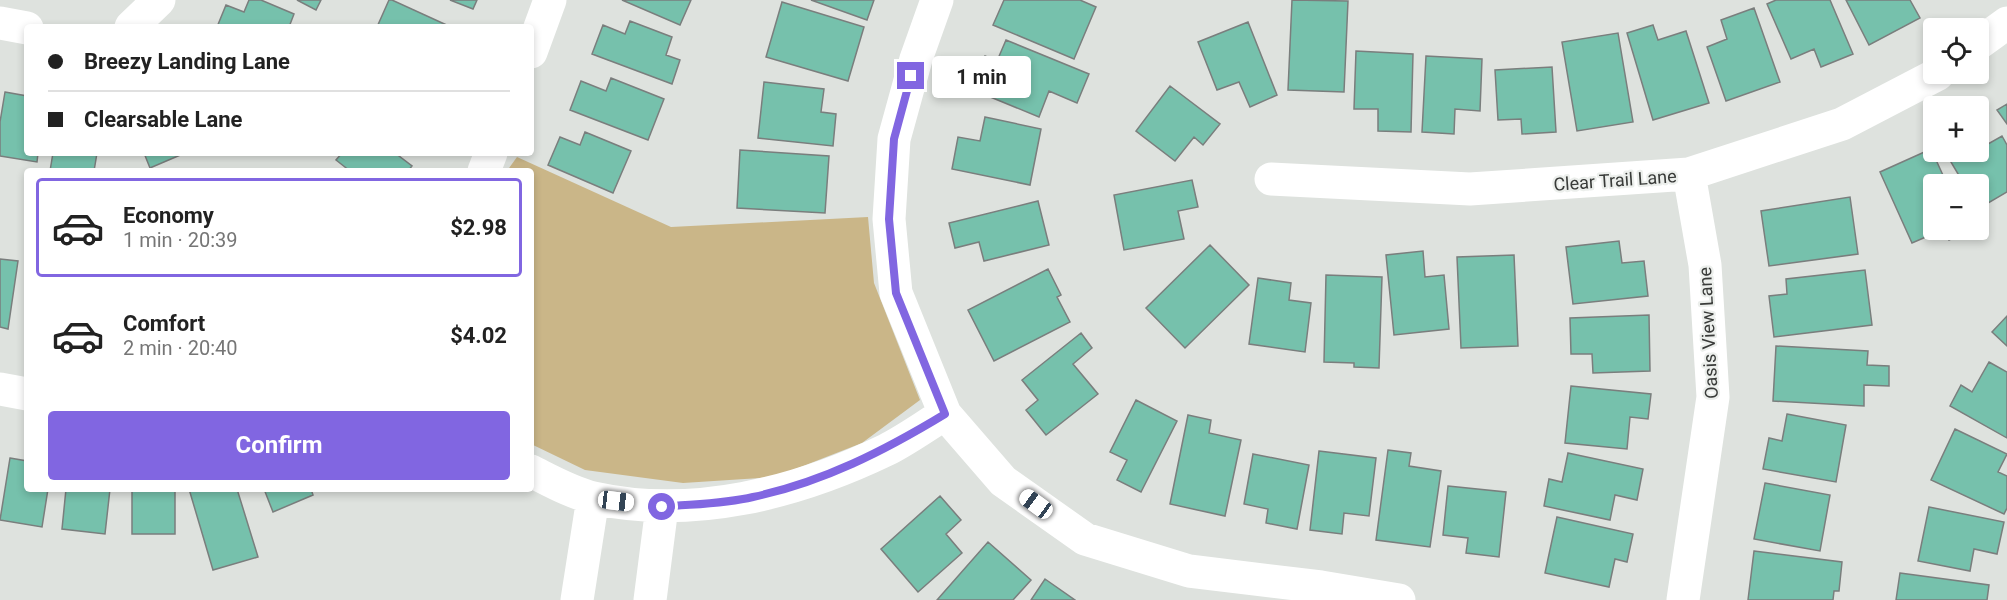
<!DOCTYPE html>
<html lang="en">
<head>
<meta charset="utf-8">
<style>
  :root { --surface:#fff; --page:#f2f2f2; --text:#222; --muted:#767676; --line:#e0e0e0; --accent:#8166e1 }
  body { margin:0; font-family:Roboto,sans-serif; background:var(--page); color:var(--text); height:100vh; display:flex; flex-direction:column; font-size:22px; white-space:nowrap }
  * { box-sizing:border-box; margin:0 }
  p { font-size:20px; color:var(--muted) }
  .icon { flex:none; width:33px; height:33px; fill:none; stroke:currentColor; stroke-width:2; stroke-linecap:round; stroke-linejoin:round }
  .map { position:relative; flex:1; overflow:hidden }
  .panel { position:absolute; left:24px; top:168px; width:510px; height:324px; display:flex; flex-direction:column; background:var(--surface); border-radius:6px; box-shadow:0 3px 9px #0003 }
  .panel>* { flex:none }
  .top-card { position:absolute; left:24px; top:24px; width:510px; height:132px; border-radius:6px; box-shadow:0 3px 9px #0003; display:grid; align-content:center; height:132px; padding:0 24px; background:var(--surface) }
  .buttons { position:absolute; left:1923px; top:18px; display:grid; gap:12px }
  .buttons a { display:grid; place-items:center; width:66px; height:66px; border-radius:6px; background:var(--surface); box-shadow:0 3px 9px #0003; font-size:30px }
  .end { position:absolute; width:27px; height:27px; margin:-14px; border:8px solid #8166e1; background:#fff; box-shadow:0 0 0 3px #fff }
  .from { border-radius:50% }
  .bubble { position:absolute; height:42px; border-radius:6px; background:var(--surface); box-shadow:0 3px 9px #0003; font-size:20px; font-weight:700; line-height:42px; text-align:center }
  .car { position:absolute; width:18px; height:36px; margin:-18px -9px; border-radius:8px; box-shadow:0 0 4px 2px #0007; background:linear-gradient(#fff 24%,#345 0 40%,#fff 0 76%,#345 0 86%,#fff 0) }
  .top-card b { display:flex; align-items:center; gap:21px; height:57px; font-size:22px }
  .top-card b+b { border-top:2px solid var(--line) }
  .top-card i { width:15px; height:15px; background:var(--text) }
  ul { padding:10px 0 0; list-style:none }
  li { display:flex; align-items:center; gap:18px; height:99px; margin:0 12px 9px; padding:0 12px; border:3px solid transparent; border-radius:6px }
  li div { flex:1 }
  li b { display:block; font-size:22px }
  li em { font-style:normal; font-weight:700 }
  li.selected { border-color:var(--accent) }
  li>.icon { width:54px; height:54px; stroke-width:1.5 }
  .primary-button { display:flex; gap:12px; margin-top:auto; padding:12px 24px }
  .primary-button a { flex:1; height:69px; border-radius:6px; background:var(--accent); color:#fff; font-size:24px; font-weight:700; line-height:69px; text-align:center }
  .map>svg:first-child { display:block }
</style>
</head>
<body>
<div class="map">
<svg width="2007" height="600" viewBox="0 0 2007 600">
  <rect width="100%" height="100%" fill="#dee2de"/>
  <path fill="#cab688" d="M 517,157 L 671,227 L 868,217 L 874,283 L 920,400 L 862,443 L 775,477 L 683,483 L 585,470 L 531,444 L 531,171 L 507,171 Z"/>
  <path fill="#76c1ac" stroke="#7a7e7d" stroke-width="1.5" d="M 249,0 L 261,0 L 294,14 L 289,27 L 217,27 L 226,5 L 244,12 Z
    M 297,0 L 321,0 L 316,10 Z
    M 389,0 L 392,0 L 451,27 L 377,27 Z
    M 450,0 L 477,0 L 473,9 Z
    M 622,0 L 691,0 L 680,25 Z
    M 811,0 L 874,0 L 867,20 Z
    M 1004,0 L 1080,0 L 1096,7 L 1074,59 L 993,25 Z
    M 1292,0 L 1348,1 L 1344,92 L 1288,90 Z
    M 1776,0 L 1830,0 L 1853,54 L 1821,67 L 1814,49 L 1791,59 L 1767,4 Z
    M 1846,0 L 1910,0 L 1920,18 L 1869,45 Z
    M 782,2 L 864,27 L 848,81 L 766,57 Z
    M 1754,8 L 1780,82 L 1726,101 L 1707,47 L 1727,39 L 1721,20 Z
    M 630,21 L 672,37 L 666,55 L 680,60 L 672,84 L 592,54 L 603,25 L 625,34 Z
    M 1248,22 L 1277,95 L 1250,107 L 1239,82 L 1217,90 L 1198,42 Z
    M 1653,25 L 1658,40 L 1686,31 L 1709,103 L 1653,120 L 1627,33 Z
    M 1618,33 L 1633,122 L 1577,131 L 1562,42 Z
    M 1006,40 L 1089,74 L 1077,103 L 1049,91 L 1039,117 L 971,89 L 985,56 L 997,61 Z
    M 1356,51 L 1413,54 L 1411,132 L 1378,131 L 1378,109 L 1354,109 Z
    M 1426,56 L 1482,59 L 1480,111 L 1455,109 L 1454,134 L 1422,132 Z
    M 1552,67 L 1556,132 L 1522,134 L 1521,119 L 1498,120 L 1495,70 Z
    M 611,78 L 664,99 L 648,140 L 570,110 L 581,81 L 606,91 Z
    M 764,82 L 824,89 L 821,112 L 836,114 L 833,146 L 758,138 Z
    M 1170,86 L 1220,124 L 1203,145 L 1194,137 L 1175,161 L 1136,131 Z
    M 5,92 L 27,96 L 27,153 L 38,153 L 37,162 L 0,156 L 0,122 Z
    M 2007,104 L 2007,124 L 1997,110 Z
    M 985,117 L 1041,129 L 1030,185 L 952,169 L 958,137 L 980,141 Z
    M 585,132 L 631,151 L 613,193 L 548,165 L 560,137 L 580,145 Z
    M 2002,136 L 2007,145 L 2007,192 L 1978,209 L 1978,184 L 1964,184 L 1945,152 L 1978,152 L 1978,144 L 1981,148 Z
    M 1931,149 L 1947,184 L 1934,184 L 1934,230 L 1942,230 L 1912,243 L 1880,172 Z
    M 740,150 L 829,156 L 825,213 L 737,208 Z
    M 53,153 L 97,153 L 94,171 L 50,171 Z
    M 144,153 L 185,153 L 150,168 Z
    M 342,153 L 395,153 L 412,166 L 408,171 L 350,171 L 336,160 Z
    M 1192,180 L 1198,207 L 1178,211 L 1184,239 L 1124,250 L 1114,195 Z
    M 1850,197 L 1858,254 L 1769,266 L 1761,211 Z
    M 1038,201 L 1049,245 L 984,261 L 979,242 L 955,248 L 949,223 Z
    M 1944,230 L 1968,230 L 1969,231 L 1949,240 Z
    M 1619,241 L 1622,263 L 1644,261 L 1648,296 L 1573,304 L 1566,247 Z
    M 1210,245 L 1249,285 L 1185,348 L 1146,308 Z
    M 1423,251 L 1425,277 L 1444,275 L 1449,329 L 1394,335 L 1386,255 Z
    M 1514,255 L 1518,346 L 1461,348 L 1457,257 Z
    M 0,259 L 18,261 L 8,329 L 0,327 Z
    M 1048,269 L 1061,295 L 1057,297 L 1070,322 L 994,361 L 968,310 Z
    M 1865,270 L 1872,325 L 1774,337 L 1769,296 L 1787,294 L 1786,279 Z
    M 1326,275 L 1382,277 L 1379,368 L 1354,367 L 1354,363 L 1324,362 Z
    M 1258,278 L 1291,283 L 1289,300 L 1311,303 L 1305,352 L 1249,344 Z
    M 1649,315 L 1650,371 L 1593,373 L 1592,354 L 1571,354 L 1570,318 Z
    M 2007,316 L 2007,346 L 1992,332 Z
    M 1081,333 L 1092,348 L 1073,364 L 1098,394 L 1046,435 L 1026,410 L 1038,400 L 1022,380 Z
    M 1776,346 L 1868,351 L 1867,365 L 1889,366 L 1889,386 L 1864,385 L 1864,406 L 1773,401 Z
    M 1989,362 L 2007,372 L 2007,438 L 1950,406 L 1961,385 L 1972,392 Z
    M 1571,386 L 1651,394 L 1648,419 L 1630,417 L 1627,449 L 1565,443 Z
    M 1136,400 L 1177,421 L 1141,492 L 1117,480 L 1127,460 L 1110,452 Z
    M 1787,414 L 1846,425 L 1836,482 L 1763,469 L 1769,438 L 1782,441 Z
    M 1188,415 L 1211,420 L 1209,433 L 1241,440 L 1225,516 L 1170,504 Z
    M 1955,429 L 2007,454 L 1998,472 L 2007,476 L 2007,508 L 2004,514 L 1931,480 Z
    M 1388,450 L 1411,453 L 1409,466 L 1441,471 L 1430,547 L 1376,540 Z
    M 1319,451 L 1376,458 L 1369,516 L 1344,513 L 1342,534 L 1310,530 Z
    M 1568,453 L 1643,469 L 1637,500 L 1615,495 L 1610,520 L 1544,506 L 1549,479 L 1562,482 Z
    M 1253,454 L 1309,465 L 1297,529 L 1266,523 L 1268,509 L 1244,504 Z
    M 10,458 L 27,461 L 27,489 L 48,489 L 42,527 L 0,520 Z
    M 1765,483 L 1830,495 L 1820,551 L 1754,539 Z
    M 1448,486 L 1506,492 L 1499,557 L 1466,553 L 1468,538 L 1443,535 Z
    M 66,489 L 110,489 L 105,534 L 62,529 Z
    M 132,489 L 175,489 L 175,534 L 132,534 Z
    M 189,489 L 237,489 L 258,557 L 213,570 Z
    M 264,489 L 311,489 L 313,495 L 273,512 Z
    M 940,496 L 961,520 L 946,534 L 962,553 L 918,592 L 881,549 Z
    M 1929,507 L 2004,522 L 1997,554 L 1974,549 L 1970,571 L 1918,561 Z
    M 1557,517 L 1633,534 L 1627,562 L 1615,559 L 1609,587 L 1545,573 Z
    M 988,542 L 1031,580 L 1013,600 L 937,600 Z
    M 1754,551 L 1842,562 L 1839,591 L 1834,591 L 1833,600 L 1748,600 Z
    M 1900,573 L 1989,585 L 1987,600 L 1896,600 Z
    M 1045,579 L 1075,600 L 1031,600 Z"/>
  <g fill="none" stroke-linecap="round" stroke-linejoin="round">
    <path stroke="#fff" stroke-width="33" d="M 937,0 L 916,59 L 894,139 L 889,219 L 896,293 L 945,414 L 1003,481 L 1085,539 L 1189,571 L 1321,587 L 1399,600
      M 0,23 L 27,28
      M 131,27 L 159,0
      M 1978,44 L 2007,23
      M 531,52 L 550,0
      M 484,171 L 491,153
      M 1271,179 L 1470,189 L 1689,174 L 1842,124 L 1938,74
      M 0,389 L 27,394
      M 531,471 C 551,481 572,493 594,498 C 692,520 797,493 886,450 C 906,440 925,426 945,414
      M 577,600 L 593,498
      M 650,600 L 662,507
      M 1683,600 L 1713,397 L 1705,265 L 1689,174"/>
  </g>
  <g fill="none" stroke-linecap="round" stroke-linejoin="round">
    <path stroke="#8166e1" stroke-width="8" d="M 662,507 C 692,504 724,504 753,497 C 823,482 884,451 945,414 L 896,293 L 889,219 L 894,139 L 911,76"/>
  </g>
  <g text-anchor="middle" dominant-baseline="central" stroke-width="4.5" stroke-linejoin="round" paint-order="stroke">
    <g font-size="18" fill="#393b39" stroke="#ecefec">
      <text transform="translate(1615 180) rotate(-4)">Clear Trail Lane</text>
      <text transform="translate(1708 333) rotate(-93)">Oasis View Lane</text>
    </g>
  </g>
</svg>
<div class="buttons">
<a><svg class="icon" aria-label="locate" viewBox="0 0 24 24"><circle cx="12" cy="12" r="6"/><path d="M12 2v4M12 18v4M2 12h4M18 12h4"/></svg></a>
<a>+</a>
<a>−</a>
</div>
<i class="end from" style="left:662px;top:507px"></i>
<i class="end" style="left:911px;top:76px"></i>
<div class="bubble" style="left:932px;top:56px;width:99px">1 min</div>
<i class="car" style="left:616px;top:501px;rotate:97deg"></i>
<i class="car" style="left:1036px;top:504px;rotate:306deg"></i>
<div class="top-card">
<b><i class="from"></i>Breezy Landing Lane</b>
<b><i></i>Clearsable Lane</b>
</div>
<section class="panel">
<ul>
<li class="selected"><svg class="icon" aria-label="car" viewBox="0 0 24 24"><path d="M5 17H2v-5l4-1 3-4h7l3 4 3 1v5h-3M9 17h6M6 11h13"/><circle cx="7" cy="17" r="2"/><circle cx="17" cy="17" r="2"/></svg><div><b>Economy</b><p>1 min · 20:39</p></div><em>$2.98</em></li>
<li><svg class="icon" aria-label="car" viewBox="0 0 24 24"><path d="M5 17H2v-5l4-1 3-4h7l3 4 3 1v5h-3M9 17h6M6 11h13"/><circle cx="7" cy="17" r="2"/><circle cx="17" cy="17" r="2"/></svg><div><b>Comfort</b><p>2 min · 20:40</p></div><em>$4.02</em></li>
</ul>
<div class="primary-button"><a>Confirm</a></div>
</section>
</div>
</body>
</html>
